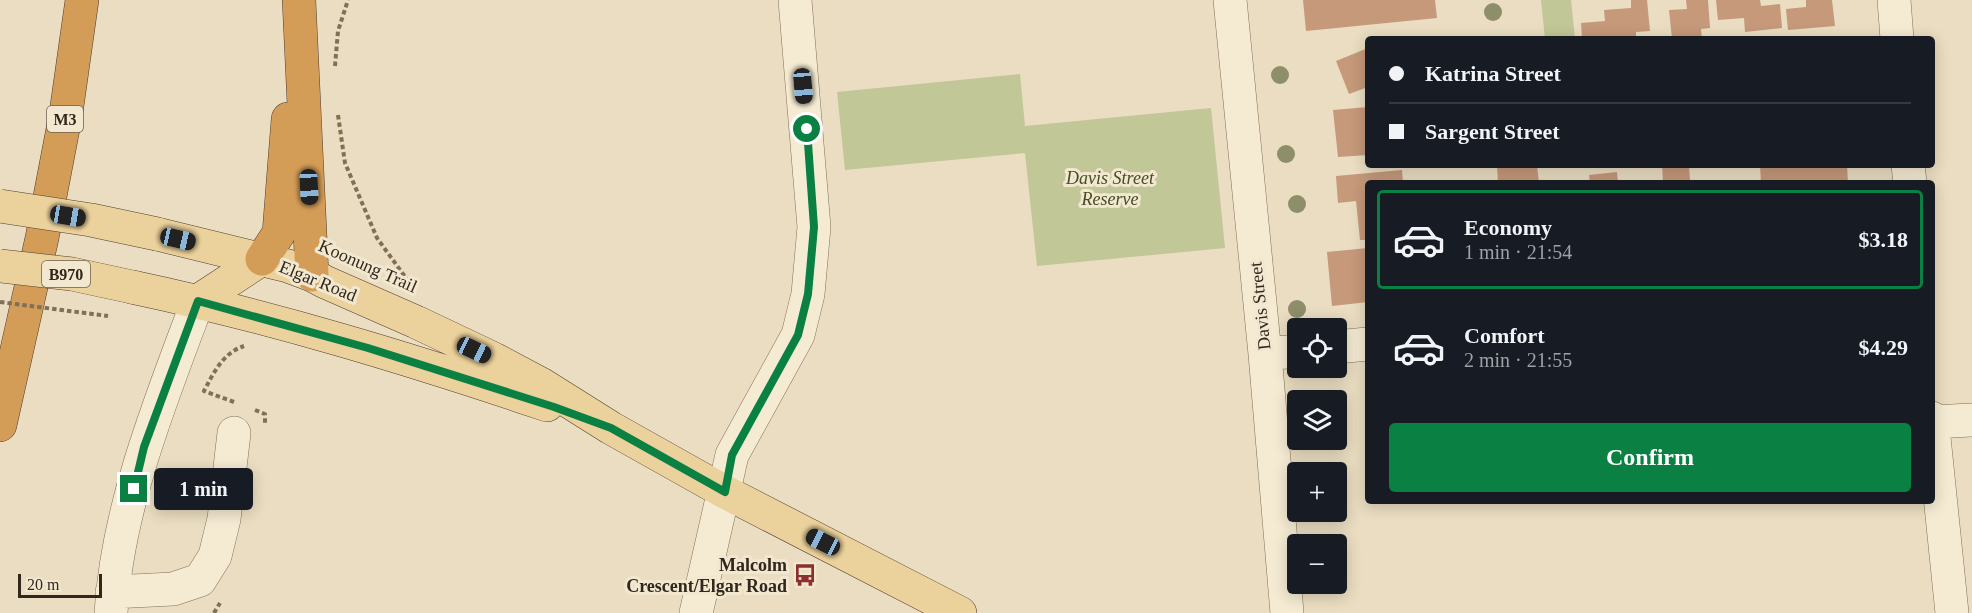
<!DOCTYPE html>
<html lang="en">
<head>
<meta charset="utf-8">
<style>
  :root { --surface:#171b24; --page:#242831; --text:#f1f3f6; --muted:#9ea1a6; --line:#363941; --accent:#0b8043 }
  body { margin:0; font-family:"Times New Roman",serif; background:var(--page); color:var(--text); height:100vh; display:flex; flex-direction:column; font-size:22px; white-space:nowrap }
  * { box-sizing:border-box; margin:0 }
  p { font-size:20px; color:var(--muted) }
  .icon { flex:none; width:33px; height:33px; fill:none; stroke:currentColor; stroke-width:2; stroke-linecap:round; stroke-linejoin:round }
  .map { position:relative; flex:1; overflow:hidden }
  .drawer { position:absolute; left:1365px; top:180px; width:570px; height:324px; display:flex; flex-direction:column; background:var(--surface); border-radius:6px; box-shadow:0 3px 15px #0003 }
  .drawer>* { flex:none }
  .top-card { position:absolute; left:1365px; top:36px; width:570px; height:132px; border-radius:6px; box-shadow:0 3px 15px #0003; display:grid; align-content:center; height:132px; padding:0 24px; background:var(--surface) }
  .fabs { position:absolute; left:1287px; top:318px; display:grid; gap:12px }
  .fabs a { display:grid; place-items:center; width:60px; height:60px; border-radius:6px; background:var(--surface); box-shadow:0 3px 15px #0003; font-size:30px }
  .scale { position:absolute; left:18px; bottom:15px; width:84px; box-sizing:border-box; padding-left:6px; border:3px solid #32271d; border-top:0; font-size:16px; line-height:21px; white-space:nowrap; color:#32271d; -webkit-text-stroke:4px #f2e8d0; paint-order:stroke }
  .end { position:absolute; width:27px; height:27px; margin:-14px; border:8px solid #0b8043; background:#fff; box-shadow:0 0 0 3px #fff }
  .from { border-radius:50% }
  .bubble { position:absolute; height:42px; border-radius:6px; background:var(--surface); box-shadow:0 3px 15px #0003; font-size:20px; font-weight:700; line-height:42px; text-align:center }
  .car { position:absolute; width:18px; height:36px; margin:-18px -9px; border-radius:8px; box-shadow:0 0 4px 2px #0007; background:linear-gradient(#222 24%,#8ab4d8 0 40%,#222 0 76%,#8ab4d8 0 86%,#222 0) }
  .top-card b { display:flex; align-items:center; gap:21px; height:57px; font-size:22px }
  .top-card b+b { border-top:2px solid var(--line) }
  .top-card i { width:15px; height:15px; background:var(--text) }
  ul { padding:10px 0 0; list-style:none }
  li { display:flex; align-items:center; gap:18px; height:99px; margin:0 12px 9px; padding:0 12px; border:3px solid transparent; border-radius:6px }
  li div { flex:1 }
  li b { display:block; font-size:22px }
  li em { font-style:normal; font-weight:700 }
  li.active { border-color:var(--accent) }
  li>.icon { width:54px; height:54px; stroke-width:1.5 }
  .primary-button { display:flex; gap:12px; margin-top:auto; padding:12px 24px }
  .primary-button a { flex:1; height:69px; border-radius:6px; background:var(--accent); color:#fff; font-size:24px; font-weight:700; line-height:69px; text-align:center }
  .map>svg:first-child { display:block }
</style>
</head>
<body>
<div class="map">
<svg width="1972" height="613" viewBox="0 0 1972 613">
  <rect width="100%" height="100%" fill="#eaddc1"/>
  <path fill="#c1c796" d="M 1541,0 L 1571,0 L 1575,39 L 1545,39 Z
    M 1020,74 L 1025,126 L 1211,108 L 1225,248 L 1037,266 L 1025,153 L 845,170 L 837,92 Z"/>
  <path fill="#c5997a" d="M 1303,0 L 1435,0 L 1437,18 L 1306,31 Z
    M 1631,0 L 1647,0 L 1650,31 L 1636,32 L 1636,39 L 1582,39 L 1581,23 L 1605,21 L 1604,10 L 1631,8 Z
    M 1686,0 L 1708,0 L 1710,28 L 1701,29 L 1702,39 L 1672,39 L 1669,10 L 1687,9 Z
    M 1716,0 L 1760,0 L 1761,6 L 1780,4 L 1782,28 L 1745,32 L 1744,18 L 1718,20 Z
    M 1806,0 L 1832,0 L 1835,26 L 1788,30 L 1786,9 L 1806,7 Z
    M 1368,48 L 1368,87 L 1349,94 L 1336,61 Z
    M 1368,107 L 1368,155 L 1338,157 L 1333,110 Z
    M 1497,165 L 1537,165 L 1539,183 L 1498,183 Z
    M 1662,165 L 1689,165 L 1690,181 L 1663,183 Z
    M 1760,165 L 1847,165 L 1848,183 L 1761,183 Z
    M 1402,170 L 1403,183 L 1368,183 L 1368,240 L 1360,240 L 1356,201 L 1338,203 L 1336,176 Z
    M 1617,172 L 1618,183 L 1590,183 L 1589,175 Z
    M 1368,248 L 1368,302 L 1332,306 L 1327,252 Z"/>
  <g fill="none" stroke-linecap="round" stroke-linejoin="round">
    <g stroke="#826f5a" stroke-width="34">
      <path id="minor" d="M 1230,0 L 1265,354 L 1287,613
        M 1894,0 L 1897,39
        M 1908,165 L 1910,183
        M 1336,347 L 1368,344
        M 1265,354 L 1298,351
        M 1932,418 L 1952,613
        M 1932,422 L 1972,420
        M 112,592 L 173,589 L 200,580 L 215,556 L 224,519 L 234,433
        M 111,613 C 117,508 161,399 198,301
        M 696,613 L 732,455 L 798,335 L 808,294 L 814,227 L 795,0"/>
    </g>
    <g stroke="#4f3e2e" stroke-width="34">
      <path id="major" d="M 157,234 L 288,266 L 312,275 L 325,282 L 416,322 L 494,359 L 541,384 L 611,428 L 725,492 L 960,613
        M 132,287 C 273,317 410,359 547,405
        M 198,301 L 262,259"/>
    </g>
    <g stroke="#4f3e2e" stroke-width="34">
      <path id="highway" d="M 299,0 L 312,275
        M 262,259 L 279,233 L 288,119
        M 0,425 L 42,238 L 66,113 L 82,0"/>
    </g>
    <path stroke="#826f5a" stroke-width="4" stroke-dasharray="4.5 3" stroke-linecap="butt" d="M 335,66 L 338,31 L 348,0
      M 338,115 L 345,163 L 377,238 L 411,285
      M 234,402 L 204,391 C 214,372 223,353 244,346
      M 255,410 L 265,414 L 265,425
      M 214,613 L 220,603"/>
    <use href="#minor" stroke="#f5ebd3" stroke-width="33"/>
    <use href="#major" stroke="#ebd19b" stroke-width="33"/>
    <use href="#highway" stroke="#d39c57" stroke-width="33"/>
    <g stroke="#4f3e2e" stroke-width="34" stroke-linecap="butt">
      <path id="major-bridge" d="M 0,206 L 91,220 L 157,234
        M 0,266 L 72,274 L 132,287"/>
    </g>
    <path stroke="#826f5a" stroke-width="4" stroke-dasharray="4.5 3" stroke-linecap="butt" d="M 0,302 L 108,316"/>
    <use href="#major-bridge" stroke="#ebd19b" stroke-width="33"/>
  </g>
  <g fill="#8f8e6b">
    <circle cx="1493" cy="12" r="9"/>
    <circle cx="1280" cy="75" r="9"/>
    <circle cx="1286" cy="154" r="9"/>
    <circle cx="1297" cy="204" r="9"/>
    <circle cx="1297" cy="309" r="9"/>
  </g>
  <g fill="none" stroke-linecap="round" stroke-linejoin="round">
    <path stroke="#0b8043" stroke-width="8" d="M 134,489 L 144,447 L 198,301 L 368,348 L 554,407 L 611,428 L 725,492 L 732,455 L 798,335 L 808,294 L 814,227 L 807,129"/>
  </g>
  <defs>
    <g id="bus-bare" transform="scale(1.8)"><path d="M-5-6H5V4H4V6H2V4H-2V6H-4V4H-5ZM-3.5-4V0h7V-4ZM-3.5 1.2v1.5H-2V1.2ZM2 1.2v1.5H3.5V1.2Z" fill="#8c2f30" stroke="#f2e8d0" stroke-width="2.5" paint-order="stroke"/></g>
  </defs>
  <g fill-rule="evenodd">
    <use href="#bus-bare" x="805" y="575"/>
  </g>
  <g text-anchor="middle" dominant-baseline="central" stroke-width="6" stroke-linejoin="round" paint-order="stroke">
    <g fill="#f2e8d0" stroke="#6c6153" stroke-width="1.5">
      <rect x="47" y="106" width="36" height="26" rx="4.5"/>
      <rect x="42" y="261" width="48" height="26" rx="4.5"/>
    </g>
    <g font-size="16" font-weight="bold" fill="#32271d">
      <text x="65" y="119">M3</text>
      <text x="66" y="274">B970</text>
    </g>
    <g font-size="18" font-style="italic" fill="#444d25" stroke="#f2e8d0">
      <text x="1110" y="178">Davis Street<tspan x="1110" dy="21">Reserve</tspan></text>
    </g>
    <g font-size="18" fill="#32271d" stroke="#f2e8d0">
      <text transform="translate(368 266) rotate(24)">Koonung Trail</text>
      <text transform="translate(318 281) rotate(22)">Elgar Road</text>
      <text transform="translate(1260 306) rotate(-96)">Davis Street</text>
    </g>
    <g font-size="18" font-weight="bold" fill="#32271d" stroke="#f2e8d0" text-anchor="end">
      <text x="787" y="565">Malcolm<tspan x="787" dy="21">Crescent/Elgar Road</tspan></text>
    </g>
  </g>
</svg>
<div class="fabs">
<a><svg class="icon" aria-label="locate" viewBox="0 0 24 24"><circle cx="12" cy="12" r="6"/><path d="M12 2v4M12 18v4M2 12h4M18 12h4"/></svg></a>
<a><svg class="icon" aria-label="layers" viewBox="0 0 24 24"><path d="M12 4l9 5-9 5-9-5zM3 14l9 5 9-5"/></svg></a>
<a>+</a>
<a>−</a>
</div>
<div class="scale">20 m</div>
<i class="end from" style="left:807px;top:129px"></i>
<i class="end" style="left:134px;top:489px"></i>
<div class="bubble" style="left:154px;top:468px;width:99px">1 min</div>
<i class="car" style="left:803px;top:86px;rotate:175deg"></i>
<i class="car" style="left:309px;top:187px;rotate:177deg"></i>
<i class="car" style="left:68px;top:216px;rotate:100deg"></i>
<i class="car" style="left:178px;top:239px;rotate:103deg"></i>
<i class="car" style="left:474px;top:350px;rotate:115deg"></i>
<i class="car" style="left:823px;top:542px;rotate:297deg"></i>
<div class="top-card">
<b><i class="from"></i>Katrina Street</b>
<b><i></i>Sargent Street</b>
</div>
<section class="drawer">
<ul>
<li class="active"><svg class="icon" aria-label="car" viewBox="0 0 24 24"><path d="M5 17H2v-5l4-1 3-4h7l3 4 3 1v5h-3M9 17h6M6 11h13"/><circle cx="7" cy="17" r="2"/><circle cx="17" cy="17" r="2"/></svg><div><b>Economy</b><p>1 min · 21:54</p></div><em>$3.18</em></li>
<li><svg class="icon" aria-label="car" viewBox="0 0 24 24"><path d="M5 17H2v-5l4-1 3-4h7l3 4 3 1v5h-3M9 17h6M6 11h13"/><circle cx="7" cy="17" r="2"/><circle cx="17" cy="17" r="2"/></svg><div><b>Comfort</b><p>2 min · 21:55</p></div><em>$4.29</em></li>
</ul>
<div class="primary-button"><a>Confirm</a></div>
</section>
</div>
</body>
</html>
